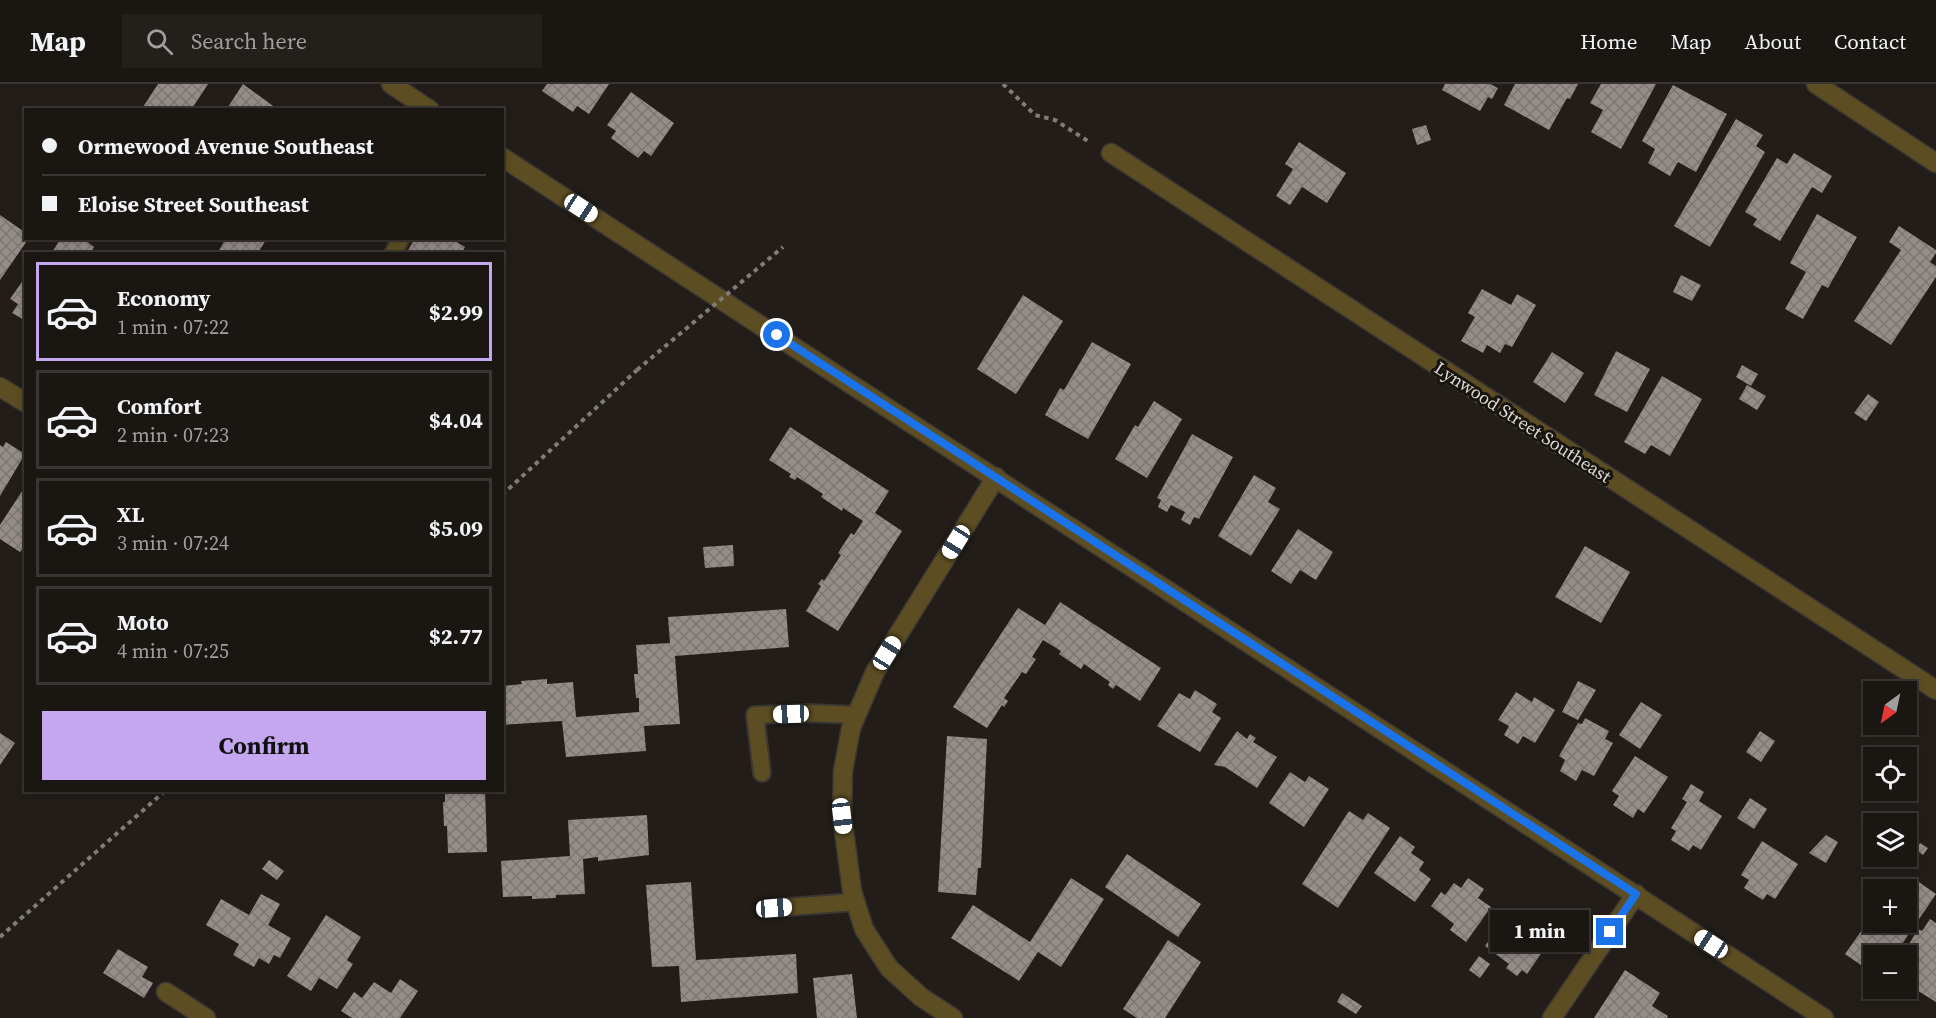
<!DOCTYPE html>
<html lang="en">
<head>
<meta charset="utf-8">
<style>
  :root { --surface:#1a1612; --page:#231f1b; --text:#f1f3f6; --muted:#9f9f9f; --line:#383532; --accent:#c5a7f1 }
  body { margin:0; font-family:"Source Serif 4",serif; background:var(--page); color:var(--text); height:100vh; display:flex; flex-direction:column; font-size:22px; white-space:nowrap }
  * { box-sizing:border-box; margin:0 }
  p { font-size:20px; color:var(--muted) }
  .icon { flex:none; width:33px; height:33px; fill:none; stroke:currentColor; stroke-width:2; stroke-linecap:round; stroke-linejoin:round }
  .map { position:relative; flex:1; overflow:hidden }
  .sheet { position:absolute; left:24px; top:168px; width:480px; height:540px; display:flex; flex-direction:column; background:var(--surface); border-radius:0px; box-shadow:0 3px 9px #0003,0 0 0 2px var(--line) }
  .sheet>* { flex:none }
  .top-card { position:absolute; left:24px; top:24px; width:480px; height:132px; border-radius:0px; box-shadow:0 3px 9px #0003,0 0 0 2px var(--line); display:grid; align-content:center; height:132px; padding:0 18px; background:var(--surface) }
  .needle { width:39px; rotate:213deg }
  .controls { position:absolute; left:1863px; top:597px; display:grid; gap:12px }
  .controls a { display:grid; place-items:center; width:54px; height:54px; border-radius:0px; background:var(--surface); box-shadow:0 3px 9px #0003,0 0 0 2px var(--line); font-size:30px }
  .end { position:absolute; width:27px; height:27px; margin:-14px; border:8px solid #1a73e8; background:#fff; box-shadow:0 0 0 3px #fff }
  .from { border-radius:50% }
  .bubble { position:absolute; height:42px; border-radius:0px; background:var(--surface); box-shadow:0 3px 9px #0003,0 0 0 2px var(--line); font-size:20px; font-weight:700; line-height:42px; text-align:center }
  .car { position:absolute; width:18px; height:36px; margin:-18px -9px; border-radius:8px; box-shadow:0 0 4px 2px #0007; background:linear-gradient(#fff 24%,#345 0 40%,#fff 0 76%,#345 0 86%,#fff 0) }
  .top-card b { display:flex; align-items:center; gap:21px; height:57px; font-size:22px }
  .top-card b+b { border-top:2px solid var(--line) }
  .top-card i { width:15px; height:15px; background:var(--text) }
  ul { padding:10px 0 0; list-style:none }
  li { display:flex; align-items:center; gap:18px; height:99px; margin:0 12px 9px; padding:0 6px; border:3px solid var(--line); border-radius:0px }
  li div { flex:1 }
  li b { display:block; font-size:22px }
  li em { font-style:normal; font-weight:700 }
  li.active { border-color:var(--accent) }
  li>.icon { width:54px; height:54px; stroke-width:1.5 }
  .primary-button { display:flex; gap:12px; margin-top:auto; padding:12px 18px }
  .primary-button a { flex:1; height:69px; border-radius:0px; background:var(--accent); color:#111; font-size:24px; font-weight:700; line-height:69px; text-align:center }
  header { display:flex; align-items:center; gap:36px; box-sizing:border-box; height:84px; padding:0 30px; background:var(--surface); border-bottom:2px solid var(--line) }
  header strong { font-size:28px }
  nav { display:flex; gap:33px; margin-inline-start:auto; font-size:21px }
  .search { width:420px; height:54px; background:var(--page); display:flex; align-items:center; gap:15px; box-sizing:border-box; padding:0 21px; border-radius:0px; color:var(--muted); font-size:22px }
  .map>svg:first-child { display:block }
</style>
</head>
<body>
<header>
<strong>Map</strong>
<div class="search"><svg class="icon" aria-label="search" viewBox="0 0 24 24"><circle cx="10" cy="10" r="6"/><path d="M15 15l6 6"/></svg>Search here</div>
<nav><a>Home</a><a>Map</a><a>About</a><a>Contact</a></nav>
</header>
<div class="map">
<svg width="1936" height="934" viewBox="0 0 1936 934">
  <defs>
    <pattern id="building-cross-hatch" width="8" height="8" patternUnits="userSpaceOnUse" patternTransform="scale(1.5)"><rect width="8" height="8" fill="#958c89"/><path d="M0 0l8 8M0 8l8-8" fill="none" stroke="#7c7673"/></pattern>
  </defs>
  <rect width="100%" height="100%" fill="#221d18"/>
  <path fill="url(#building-cross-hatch)" d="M 158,0 L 208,0 L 191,26 L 146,26 L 143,23 Z
    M 243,0 L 276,24 L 275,26 L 226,26 Z
    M 547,0 L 609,0 L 589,30 L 577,22 L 573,28 L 542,7 Z
    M 1445,0 L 1490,0 L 1498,4 L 1492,15 L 1488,13 L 1480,27 L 1442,6 Z
    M 1515,0 L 1578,0 L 1570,15 L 1567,14 L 1549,46 L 1504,21 Z
    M 1601,0 L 1656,0 L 1621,65 L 1591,48 L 1603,26 L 1590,19 Z
    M 1673,1 L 1727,30 L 1696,88 L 1678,78 L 1670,92 L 1648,79 L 1655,65 L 1642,57 Z
    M 631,8 L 674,39 L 651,72 L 644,67 L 638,74 L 611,54 L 616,47 L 607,41 Z
    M 1736,35 L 1763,51 L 1756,62 L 1765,68 L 1710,163 L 1674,142 Z
    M 1426,41 L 1431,56 L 1417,61 L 1412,45 Z
    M 1299,58 L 1346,89 L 1327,119 L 1302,103 L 1290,121 L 1276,112 L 1293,85 L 1285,80 Z
    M 1794,69 L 1832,92 L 1822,109 L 1812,103 L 1780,157 L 1753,141 L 1757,135 L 1745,128 L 1777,74 L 1787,80 Z
    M 1817,130 L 1857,153 L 1828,204 L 1822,201 L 1803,235 L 1785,225 L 1806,188 L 1790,179 Z
    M 0,131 L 26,149 L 26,154 L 29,154 L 0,196 Z
    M 1899,142 L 1936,166 L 1936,169 L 1930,178 L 1936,182 L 1936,193 L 1891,261 L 1854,237 L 1901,166 L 1889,158 Z
    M 61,154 L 82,154 L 94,163 L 90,170 L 51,170 Z
    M 226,154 L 264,154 L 266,156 L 257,170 L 217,170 Z
    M 415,154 L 450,154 L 465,163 L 461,170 L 406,170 Z
    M 1681,191 L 1701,201 L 1692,217 L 1673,208 Z
    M 26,192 L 26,237 L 12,229 L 18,220 L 10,215 Z
    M 1482,205 L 1511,221 L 1517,210 L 1536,221 L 1512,263 L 1505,260 L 1500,269 L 1487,261 L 1483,269 L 1461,257 L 1475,233 L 1468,229 Z
    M 1023,211 L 1063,237 L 1016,310 L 977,285 Z
    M 1092,258 L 1131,280 L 1088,355 L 1045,331 L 1060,304 L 1064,306 Z
    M 1616,267 L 1650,285 L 1627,328 L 1594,311 Z
    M 1552,268 L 1584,289 L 1565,319 L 1533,298 Z
    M 1742,281 L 1758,290 L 1751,302 L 1736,293 Z
    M 1662,292 L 1702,315 L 1670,372 L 1651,361 L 1645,370 L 1624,358 Z
    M 1747,301 L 1766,312 L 1757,326 L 1739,315 Z
    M 1868,310 L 1879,318 L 1866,337 L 1854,329 Z
    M 1154,317 L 1182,335 L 1147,394 L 1115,375 L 1135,341 L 1138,343 Z
    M 790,343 L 889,407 L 875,429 L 902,447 L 838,547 L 806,527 L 821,502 L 818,500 L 822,495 L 824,497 L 841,471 L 838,469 L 851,449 L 854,451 L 863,437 L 843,424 L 842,427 L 821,413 L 823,410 L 797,393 L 795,396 L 789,393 L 791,390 L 769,376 Z
    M 1192,350 L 1233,373 L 1199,435 L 1194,433 L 1190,441 L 1181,436 L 1185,428 L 1171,421 L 1167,428 L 1158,423 L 1161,416 L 1157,414 Z
    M 6,358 L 25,370 L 0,412 L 0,361 L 3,363 Z
    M 1254,391 L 1276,404 L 1268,418 L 1280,425 L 1251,472 L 1218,452 Z
    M 26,401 L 26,461 L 20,468 L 0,455 L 0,441 Z
    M 1298,445 L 1333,468 L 1316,496 L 1300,486 L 1291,500 L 1271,487 Z
    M 733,461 L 734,482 L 705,484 L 703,463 Z
    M 1585,462 L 1630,488 L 1601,539 L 1555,513 Z
    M 1060,518 L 1161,584 L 1140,617 L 1116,601 L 1113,605 L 1108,601 L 1110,598 L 1084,580 L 1081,585 L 1059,570 L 1061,567 L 1043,556 L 1032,573 L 1036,575 L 1026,590 L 1022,588 L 1004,614 L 1008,617 L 1004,623 L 1002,621 L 987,644 L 953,623 L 1018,524 L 1045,541 Z
    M 786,525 L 789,563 L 675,572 L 680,640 L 644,642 L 646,667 L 566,673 L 562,637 L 502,641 L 502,602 L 522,600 L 521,597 L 547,595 L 547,600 L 573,598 L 576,633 L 639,628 L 639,614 L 636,614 L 634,590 L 638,590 L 636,561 L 670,559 L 668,533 Z
    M 1578,597 L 1596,606 L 1578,636 L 1562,628 Z
    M 1195,606 L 1217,620 L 1212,628 L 1221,634 L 1200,668 L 1157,642 L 1179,609 L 1190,615 Z
    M 1516,608 L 1532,618 L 1534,613 L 1555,626 L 1535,659 L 1523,652 L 1518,660 L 1504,651 L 1509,642 L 1498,636 Z
    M 1641,618 L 1662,631 L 1640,665 L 1619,651 Z
    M 1585,634 L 1609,647 L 1605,655 L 1613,659 L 1594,692 L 1582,686 L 1576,697 L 1560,687 L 1565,676 L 1559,672 L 1578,639 L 1582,640 Z
    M 1237,647 L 1247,655 L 1250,650 L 1256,654 L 1253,658 L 1277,673 L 1257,704 L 1225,683 L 1214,681 Z
    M 1760,647 L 1775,657 L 1761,678 L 1746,668 Z
    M 0,649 L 15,659 L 0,681 Z
    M 947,652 L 987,655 L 981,784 L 978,784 L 976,811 L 938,808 Z
    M 1635,672 L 1668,693 L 1644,729 L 1638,725 L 1633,734 L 1613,721 L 1619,712 L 1612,707 Z
    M 1290,688 L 1305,698 L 1309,692 L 1329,705 L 1304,743 L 1269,719 Z
    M 1691,700 L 1704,708 L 1699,717 L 1722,732 L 1701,766 L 1693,761 L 1689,767 L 1671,756 L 1676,747 L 1671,744 L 1687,718 L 1682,715 Z
    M 445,706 L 485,706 L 487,768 L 448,769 L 447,742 L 444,742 L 443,718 L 445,718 Z
    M 1750,714 L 1767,725 L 1754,745 L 1737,734 Z
    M 1349,727 L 1363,736 L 1368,729 L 1390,744 L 1338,824 L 1302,800 Z
    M 647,731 L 649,771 L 598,777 L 598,773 L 583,775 L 585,810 L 556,811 L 556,814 L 532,815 L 532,812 L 503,813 L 501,777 L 570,772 L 568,736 Z
    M 1826,751 L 1838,758 L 1826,779 L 1809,769 Z
    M 1400,752 L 1415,763 L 1411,769 L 1424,778 L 1419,786 L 1431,795 L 1415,818 L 1374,789 Z
    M 1762,757 L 1798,780 L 1775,815 L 1767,810 L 1763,816 L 1744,804 L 1749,796 L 1741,791 Z
    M 1920,759 L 1928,764 L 1923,771 L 1916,766 Z
    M 1127,770 L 1201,820 L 1178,853 L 1105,803 Z
    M 269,776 L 284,787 L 277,796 L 262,785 Z
    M 1071,794 L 1104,815 L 1061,883 L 1038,868 L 1019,897 L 951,854 L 973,821 L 1030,858 Z
    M 1468,794 L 1484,805 L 1478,814 L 1491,823 L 1466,858 L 1450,846 L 1454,840 L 1431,822 L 1441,808 L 1445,811 L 1454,799 L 1461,804 Z
    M 1916,796 L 1936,810 L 1894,872 L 1874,872 L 1874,890 L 1845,870 L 1874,829 L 1874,838 L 1906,838 L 1906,810 Z
    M 691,798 L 696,876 L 796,870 L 798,909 L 681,918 L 679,882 L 652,883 L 646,801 Z
    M 261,810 L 280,820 L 268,841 L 291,854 L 280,874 L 274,871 L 269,880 L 259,874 L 254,883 L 233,871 L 239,860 L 206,841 L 221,815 L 249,831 Z
    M 1512,824 L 1534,839 L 1525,850 L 1545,864 L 1527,890 L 1522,886 L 1517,892 L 1506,884 L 1509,880 L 1485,862 Z
    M 326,831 L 361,853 L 347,876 L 353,880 L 337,905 L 319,894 L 311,907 L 287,892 Z
    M 1930,835 L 1936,839 L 1936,918 L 1910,902 L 1913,898 L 1906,894 L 1906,872 L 1902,872 L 1918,845 L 1922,847 Z
    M 1168,856 L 1201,878 L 1165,934 L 1137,934 L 1123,925 Z
    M 118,865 L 148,883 L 142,893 L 153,899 L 144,914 L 103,889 Z
    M 1479,872 L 1490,880 L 1480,894 L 1469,886 Z
    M 1625,886 L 1660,909 L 1652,922 L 1668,932 L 1667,934 L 1594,934 Z
    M 852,890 L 857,934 L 817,934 L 813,894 Z
    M 400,895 L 418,907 L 400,934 L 352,934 L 341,927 L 354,908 L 362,914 L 374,898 L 391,909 Z
    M 1342,909 L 1362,922 L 1356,930 L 1337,918 Z"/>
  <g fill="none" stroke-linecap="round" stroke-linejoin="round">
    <g stroke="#3c3732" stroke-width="20">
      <path id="lane" d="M 393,170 L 401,154
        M 762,689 L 755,631 L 808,629 L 857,631
        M 774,824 L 855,818"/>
    </g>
    <g stroke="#3c3732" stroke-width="21">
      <path id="street" d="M 391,0 L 430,26
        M 1816,0 L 1936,79
        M 1111,69 L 1936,606
        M 502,73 L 1824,934
        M 0,303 L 26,319
        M 166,908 L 206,934
        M 953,934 L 921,913 L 889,884 L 864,845 L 852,807 L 842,732 L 843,687 L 851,644 L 875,588 L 996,393
        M 1552,934 L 1636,810"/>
    </g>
    <path stroke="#807c78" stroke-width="4" stroke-dasharray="4.5 4.5" stroke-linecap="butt" d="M 1003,0 L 1035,31 L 1055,36 L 1091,59
      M 502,411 L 637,286
      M 0,853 L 166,706"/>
    <use href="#lane" stroke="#5c4d22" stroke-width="16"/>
    <use href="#street" stroke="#5c4d22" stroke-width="18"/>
    <path stroke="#807c78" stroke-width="4" stroke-dasharray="4.5 4.5" stroke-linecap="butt" d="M 637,286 L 783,163"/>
  </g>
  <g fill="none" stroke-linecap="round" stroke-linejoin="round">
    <path stroke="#1a73e8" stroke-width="8" d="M 777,251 L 1636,810 L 1610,848"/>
  </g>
  <g text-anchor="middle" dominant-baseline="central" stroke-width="6" stroke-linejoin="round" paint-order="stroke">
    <g font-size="18" fill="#dbd8d5" stroke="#18140f">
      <text transform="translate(1523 338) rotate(33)">Lynwood Street Southeast</text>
    </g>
  </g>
</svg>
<div class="controls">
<a><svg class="needle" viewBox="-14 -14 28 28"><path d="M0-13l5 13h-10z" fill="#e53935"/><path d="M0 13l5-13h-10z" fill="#9f9f9f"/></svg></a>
<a><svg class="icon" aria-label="locate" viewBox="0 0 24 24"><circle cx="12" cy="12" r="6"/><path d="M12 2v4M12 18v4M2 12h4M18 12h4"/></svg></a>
<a><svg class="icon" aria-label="layers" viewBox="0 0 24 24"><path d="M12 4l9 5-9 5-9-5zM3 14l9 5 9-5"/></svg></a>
<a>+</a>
<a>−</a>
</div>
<i class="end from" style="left:777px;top:251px"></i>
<i class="end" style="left:1610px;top:848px"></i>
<div class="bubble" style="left:1490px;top:826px;width:99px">1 min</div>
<i class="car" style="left:581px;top:124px;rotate:123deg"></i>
<i class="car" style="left:956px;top:458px;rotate:212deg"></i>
<i class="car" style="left:887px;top:569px;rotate:32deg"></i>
<i class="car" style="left:791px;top:630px;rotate:268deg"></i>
<i class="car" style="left:842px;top:732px;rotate:173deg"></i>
<i class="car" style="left:774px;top:824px;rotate:86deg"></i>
<i class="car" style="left:1711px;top:860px;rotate:303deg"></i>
<div class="top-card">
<b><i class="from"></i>Ormewood Avenue Southeast</b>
<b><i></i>Eloise Street Southeast</b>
</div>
<section class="sheet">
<ul>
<li class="active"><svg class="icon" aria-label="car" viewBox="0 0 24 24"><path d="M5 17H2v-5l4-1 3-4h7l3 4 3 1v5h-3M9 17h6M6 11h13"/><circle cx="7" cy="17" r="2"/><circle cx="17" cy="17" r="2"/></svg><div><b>Economy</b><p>1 min · 07:22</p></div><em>$2.99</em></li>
<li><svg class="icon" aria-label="car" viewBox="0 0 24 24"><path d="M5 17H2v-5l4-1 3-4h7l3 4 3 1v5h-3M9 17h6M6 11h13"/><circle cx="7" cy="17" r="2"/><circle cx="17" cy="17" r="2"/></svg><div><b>Comfort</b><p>2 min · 07:23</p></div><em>$4.04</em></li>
<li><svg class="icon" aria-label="car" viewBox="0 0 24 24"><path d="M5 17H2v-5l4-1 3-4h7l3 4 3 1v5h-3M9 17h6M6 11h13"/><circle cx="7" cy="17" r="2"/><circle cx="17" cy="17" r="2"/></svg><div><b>XL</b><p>3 min · 07:24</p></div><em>$5.09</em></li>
<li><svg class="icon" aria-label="car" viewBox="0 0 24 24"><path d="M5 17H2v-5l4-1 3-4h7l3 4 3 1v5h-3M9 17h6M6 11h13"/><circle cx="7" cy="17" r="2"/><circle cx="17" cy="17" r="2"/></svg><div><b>Moto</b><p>4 min · 07:25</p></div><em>$2.77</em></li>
</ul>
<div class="primary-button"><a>Confirm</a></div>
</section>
</div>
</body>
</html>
